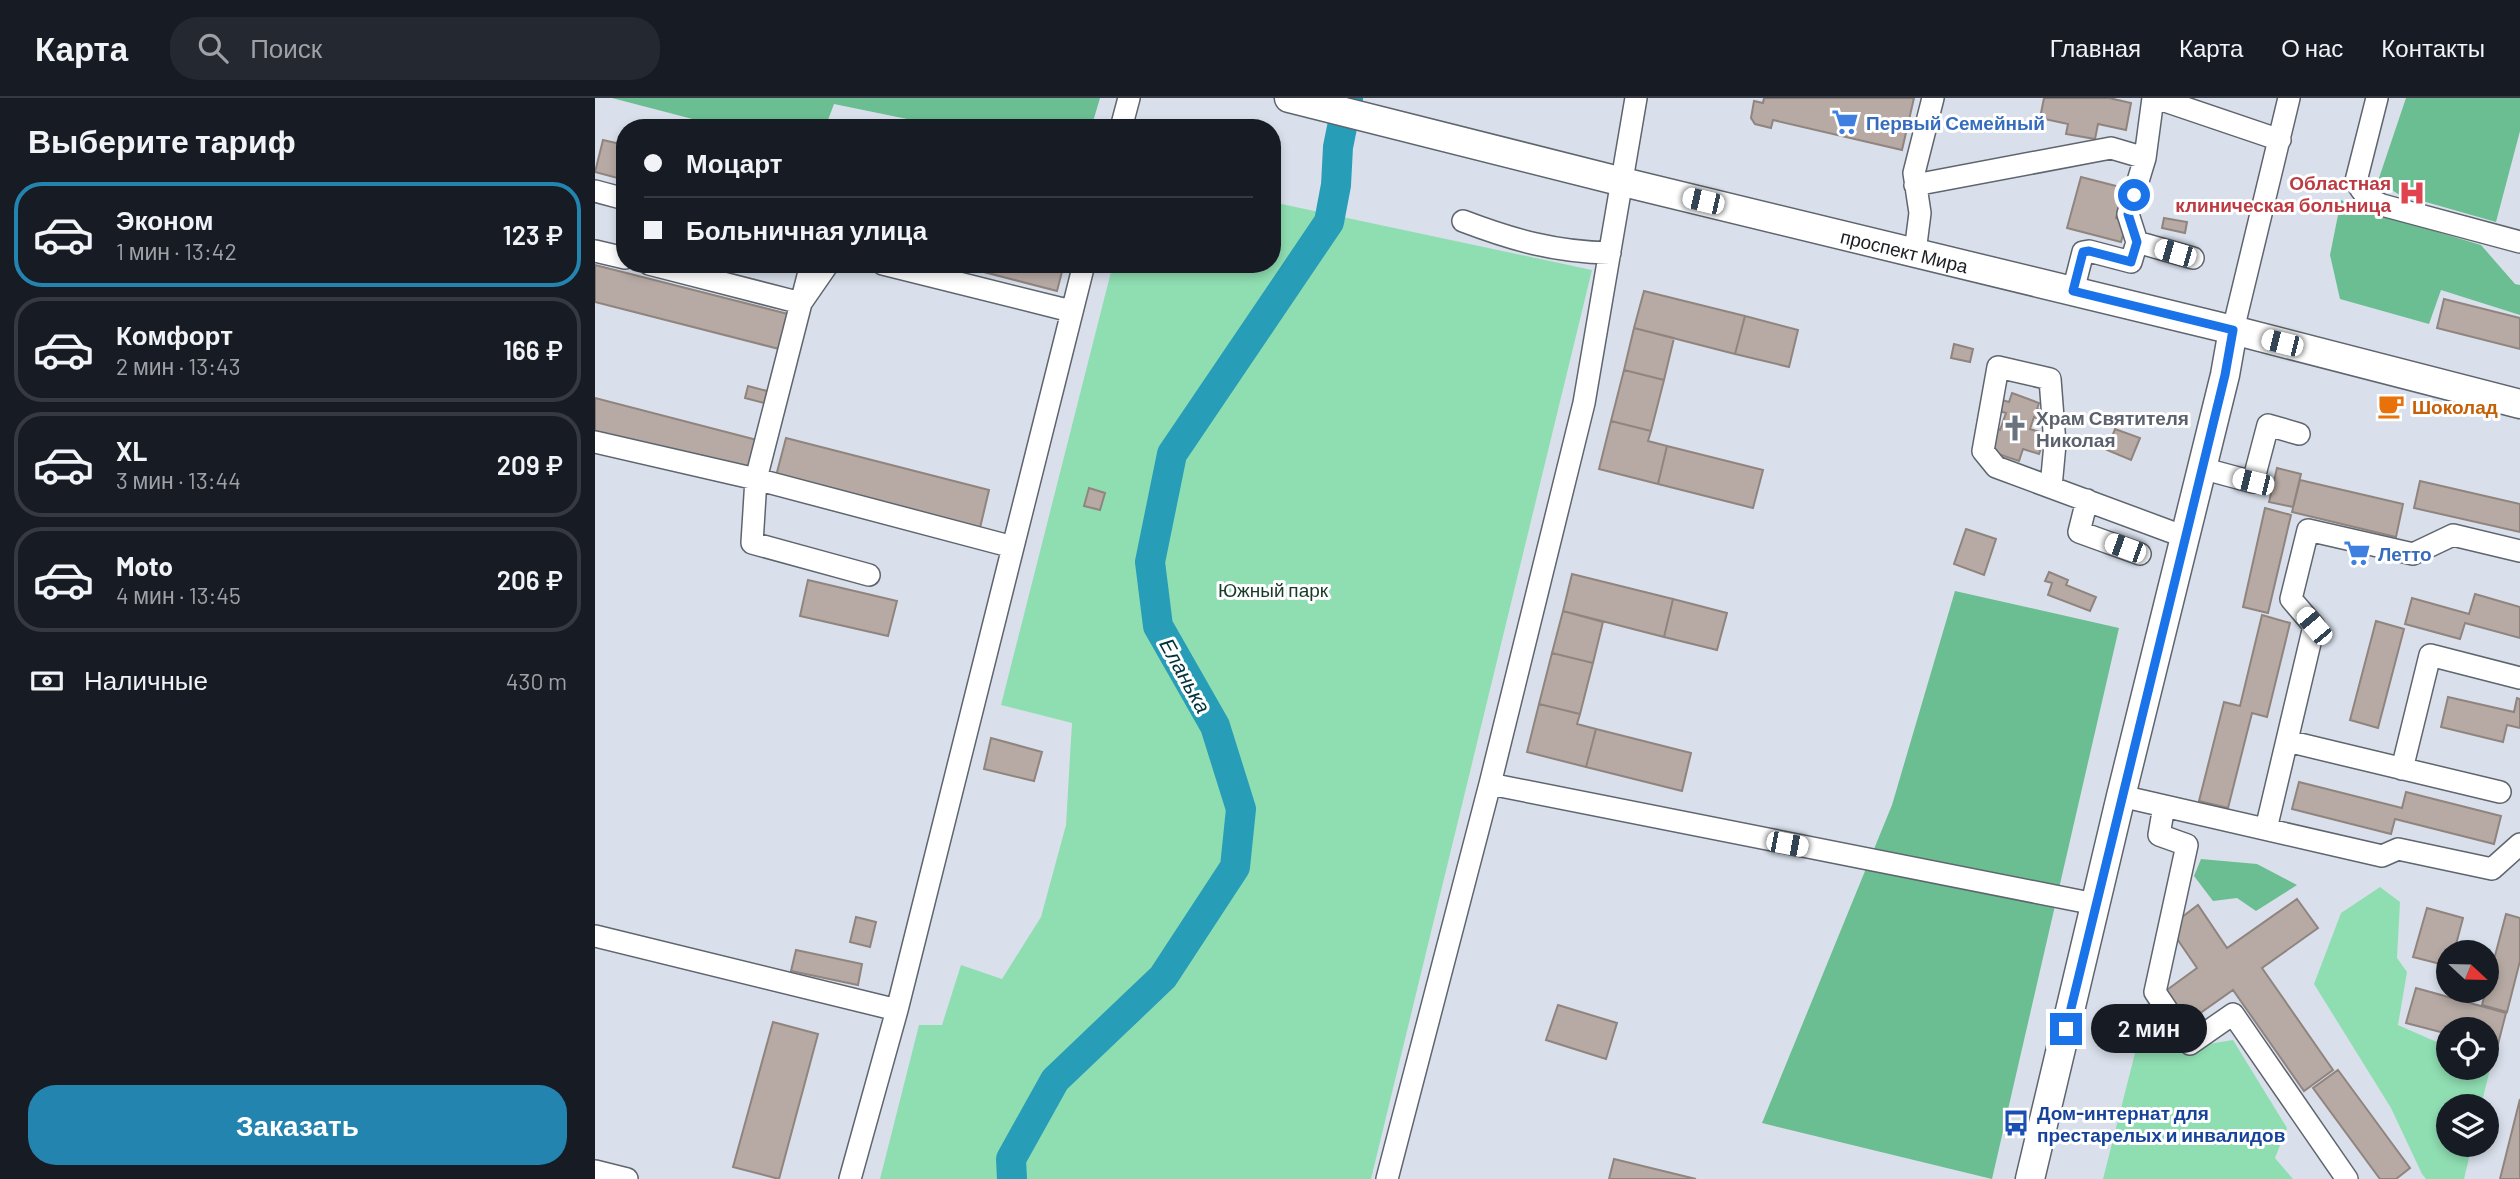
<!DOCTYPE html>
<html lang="ru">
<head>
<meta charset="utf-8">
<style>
  :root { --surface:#171b24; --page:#242831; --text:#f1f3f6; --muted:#9ea1a6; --line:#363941; --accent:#2484b0 }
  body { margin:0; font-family:Barlow,sans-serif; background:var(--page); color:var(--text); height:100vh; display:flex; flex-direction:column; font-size:26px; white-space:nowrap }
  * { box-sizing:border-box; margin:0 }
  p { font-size:23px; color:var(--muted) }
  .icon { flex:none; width:38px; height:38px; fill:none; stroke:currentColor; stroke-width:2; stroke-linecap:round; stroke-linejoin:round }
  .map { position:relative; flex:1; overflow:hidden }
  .drawer { display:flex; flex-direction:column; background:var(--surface); width:595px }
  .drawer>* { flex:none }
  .top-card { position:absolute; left:21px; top:21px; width:665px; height:154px; border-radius:28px; box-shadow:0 4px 10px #0003; display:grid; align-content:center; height:154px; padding:0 28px; background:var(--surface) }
  .needle { width:46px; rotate:112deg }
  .buttons { position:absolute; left:1841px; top:842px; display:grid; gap:14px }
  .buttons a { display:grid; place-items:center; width:63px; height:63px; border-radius:50%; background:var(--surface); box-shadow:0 4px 10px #0003; font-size:35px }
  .end { position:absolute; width:32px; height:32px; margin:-16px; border:9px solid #1a73e8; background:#fff; box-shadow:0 0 0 4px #fff }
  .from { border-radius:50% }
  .bubble { position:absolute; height:49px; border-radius:24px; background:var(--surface); box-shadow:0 4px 10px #0003; font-size:23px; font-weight:600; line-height:49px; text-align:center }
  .car { position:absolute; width:21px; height:42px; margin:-21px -10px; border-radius:9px; box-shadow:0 0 5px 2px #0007; background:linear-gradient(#fff 24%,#345 0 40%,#fff 0 76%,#345 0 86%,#fff 0) }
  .top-card b { display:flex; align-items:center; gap:24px; height:66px; font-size:26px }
  .top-card b+b { border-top:2px solid var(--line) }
  .top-card i { width:18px; height:18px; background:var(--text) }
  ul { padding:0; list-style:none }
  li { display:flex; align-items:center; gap:21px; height:105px; margin:0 14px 10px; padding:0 14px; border:4px solid var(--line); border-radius:28px }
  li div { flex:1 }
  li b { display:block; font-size:26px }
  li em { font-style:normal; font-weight:600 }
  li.selected { border-color:var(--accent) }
  li>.icon { width:63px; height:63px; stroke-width:1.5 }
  h2 { padding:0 28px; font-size:32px; line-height:84px }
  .pay { display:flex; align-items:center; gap:18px; height:77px; padding:0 28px; font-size:26px }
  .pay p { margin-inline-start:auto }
  .action { display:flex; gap:14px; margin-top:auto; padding:14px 28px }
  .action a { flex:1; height:80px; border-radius:28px; background:var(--accent); color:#fff; font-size:28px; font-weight:600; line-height:80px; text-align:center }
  header { display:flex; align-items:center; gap:42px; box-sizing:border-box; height:98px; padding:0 35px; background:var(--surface); border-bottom:2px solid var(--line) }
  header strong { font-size:33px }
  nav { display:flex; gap:38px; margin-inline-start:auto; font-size:24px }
  .search { width:490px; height:63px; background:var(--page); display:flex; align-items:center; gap:18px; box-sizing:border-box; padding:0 24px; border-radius:28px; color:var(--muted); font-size:26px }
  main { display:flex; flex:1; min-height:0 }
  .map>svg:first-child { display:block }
</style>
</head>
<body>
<header>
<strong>Карта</strong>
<div class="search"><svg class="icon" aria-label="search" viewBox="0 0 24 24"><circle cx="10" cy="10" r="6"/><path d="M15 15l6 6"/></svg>Поиск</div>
<nav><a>Главная</a><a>Карта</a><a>О нас</a><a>Контакты</a></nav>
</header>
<main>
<section class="drawer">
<h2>Выберите тариф</h2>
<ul>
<li class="selected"><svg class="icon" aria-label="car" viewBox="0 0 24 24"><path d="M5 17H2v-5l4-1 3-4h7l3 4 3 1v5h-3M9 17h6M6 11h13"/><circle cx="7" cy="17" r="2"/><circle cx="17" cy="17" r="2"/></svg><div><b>Эконом</b><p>1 мин · 13:42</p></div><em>123 ₽</em></li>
<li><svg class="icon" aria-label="car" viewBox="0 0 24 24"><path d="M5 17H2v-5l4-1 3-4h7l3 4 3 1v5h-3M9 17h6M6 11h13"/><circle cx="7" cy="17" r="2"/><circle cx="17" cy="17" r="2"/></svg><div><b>Комфорт</b><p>2 мин · 13:43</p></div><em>166 ₽</em></li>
<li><svg class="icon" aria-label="car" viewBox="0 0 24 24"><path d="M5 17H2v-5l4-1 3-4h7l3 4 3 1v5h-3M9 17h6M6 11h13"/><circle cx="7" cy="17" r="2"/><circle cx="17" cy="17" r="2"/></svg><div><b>XL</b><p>3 мин · 13:44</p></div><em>209 ₽</em></li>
<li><svg class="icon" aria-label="car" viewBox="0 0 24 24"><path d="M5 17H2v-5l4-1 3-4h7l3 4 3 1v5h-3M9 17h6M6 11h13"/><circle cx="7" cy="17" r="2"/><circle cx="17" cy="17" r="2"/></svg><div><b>Moto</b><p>4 мин · 13:45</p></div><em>206 ₽</em></li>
</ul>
<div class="pay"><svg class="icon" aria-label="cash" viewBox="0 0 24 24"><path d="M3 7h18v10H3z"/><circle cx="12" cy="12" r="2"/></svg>Наличные<p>430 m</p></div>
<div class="action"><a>Заказать</a></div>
</section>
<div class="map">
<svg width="1925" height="1081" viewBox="0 0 1925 1081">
  <rect width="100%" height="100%" fill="#d9e0eb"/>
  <path fill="#8fdeb2" d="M 677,104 L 997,172 L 776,1081 L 285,1081 L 324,927 L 347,927 L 366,867 L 407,881 L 446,819 L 471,727 L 477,625 L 406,607 L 518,166 L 677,166 Z
    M 1785,789 L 1805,804 L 1802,860 L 1812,874 L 1803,927 L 1853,949 L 1853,970 L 1892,970 L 1892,965 L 1896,967 L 1886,1008 L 1853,1008 L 1853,1046 L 1877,1047 L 1869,1081 L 1831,1081 L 1827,1076 L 1796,1010 L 1719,886 L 1746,815 Z
    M 1554,900 L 1595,949 L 1638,942 L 1692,1030 L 1680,1060 L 1698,1081 L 1508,1081 Z"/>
  <path fill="#6abe91" d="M 17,0 L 505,0 L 497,27 L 472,24 L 464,30 L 356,30 L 239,6 L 230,30 L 132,30 Z
    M 1811,0 L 1925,0 L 1925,33 L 1901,124 L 1803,96 L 1783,83 Z
    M 1746,102 L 1763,110 L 1886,147 L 1920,186 L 1925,187 L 1925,217 L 1846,192 L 1834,226 L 1745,201 L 1735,157 Z
    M 1360,493 L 1524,530 L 1397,1081 L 1167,1025 L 1297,707 Z
    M 1606,761 L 1662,766 L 1702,787 L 1661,813 L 1642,800 L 1618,803 L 1599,778 Z"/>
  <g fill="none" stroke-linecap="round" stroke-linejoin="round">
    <path stroke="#289db8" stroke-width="30" d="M 417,1081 L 416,1061 L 460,982 L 568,879 L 640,769 L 646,711 L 620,628 L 563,528 L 555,464 L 577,356 L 734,124 L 741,87 L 743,49 L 753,0"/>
  </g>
  <path fill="#b7aaa5" stroke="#90847f" stroke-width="2" d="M 1169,0 L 1319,0 L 1307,52 L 1178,22 L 1176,30 L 1160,26 L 1156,20 L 1159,3 L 1168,5 Z
    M 1449,0 L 1514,0 L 1536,5 L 1531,32 L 1503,26 L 1500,41 L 1471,36 L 1473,26 L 1445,20 Z
    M 8,42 L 30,47 L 30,82 L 0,74 Z
    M 1486,79 L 1529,90 L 1521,120 L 1532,123 L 1526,144 L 1472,130 Z
    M 1569,120 L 1592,124 L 1590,135 L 1567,130 Z
    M 358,166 L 469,166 L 462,193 Z
    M 0,167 L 197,217 L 188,252 L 0,204 Z
    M 1049,193 L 1150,218 L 1140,256 L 1039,230 Z
    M 1849,201 L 1925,220 L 1925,251 L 1842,230 Z
    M 1150,218 L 1203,232 L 1194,269 L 1140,256 Z
    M 1039,230 L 1079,240 L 1069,282 L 1029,272 Z
    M 1359,246 L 1378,251 L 1375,264 L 1356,260 Z
    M 1029,272 L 1069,282 L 1056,333 L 1016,323 Z
    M 153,288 L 176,294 L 173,306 L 150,300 Z
    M 1417,295 L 1444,305 L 1442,311 L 1449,313 L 1446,322 L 1439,319 L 1435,331 L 1451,336 L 1444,356 L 1428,351 L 1424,363 L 1397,354 L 1397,329 L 1405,332 L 1411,315 L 1404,313 L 1407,302 L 1414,304 Z
    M 0,300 L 162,342 L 154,375 L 0,335 Z
    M 1016,323 L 1056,333 L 1053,343 L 1072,348 L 1063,386 L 1004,371 Z
    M 1520,331 L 1545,340 L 1536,362 L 1512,352 Z
    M 191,340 L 394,392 L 385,430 L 181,378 Z
    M 1072,348 L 1168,372 L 1158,410 L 1063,386 Z
    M 1682,370 L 1706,376 L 1698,409 L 1674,404 Z
    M 1705,382 L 1808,406 L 1801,439 L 1697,414 Z
    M 1825,383 L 1925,406 L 1925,434 L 1819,410 Z
    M 494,390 L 510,395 L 505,412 L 489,408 Z
    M 1670,410 L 1696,417 L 1673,515 L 1648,509 Z
    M 1371,431 L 1401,441 L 1389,477 L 1359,466 Z
    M 1454,474 L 1473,482 L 1471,487 L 1501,499 L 1495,513 L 1453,497 L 1457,485 L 1450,483 Z
    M 977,476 L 1078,501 L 1069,539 L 968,513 Z
    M 213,482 L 302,503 L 293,538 L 205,518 Z
    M 1880,496 L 1925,509 L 1925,540 L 1870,525 L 1865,541 L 1810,526 L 1817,500 L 1874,516 Z
    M 1078,501 L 1132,515 L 1122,552 L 1069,539 Z
    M 968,513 L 1008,524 L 998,565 L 957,555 Z
    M 1667,517 L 1695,525 L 1672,619 L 1657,615 L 1633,710 L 1604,703 L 1629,604 L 1645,608 Z
    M 1781,523 L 1809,531 L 1783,630 L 1755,622 Z
    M 957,555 L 998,565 L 985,616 L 944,606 Z
    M 1853,599 L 1919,614 L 1922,600 L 1925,601 L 1925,630 L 1912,627 L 1908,644 L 1846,629 Z
    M 944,606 L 985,616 L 982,626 L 1001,631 L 991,669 L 932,654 Z
    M 1001,631 L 1096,655 L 1087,693 L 991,669 Z
    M 396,640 L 447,654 L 439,683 L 389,671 Z
    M 1704,684 L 1807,710 L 1811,694 L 1906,718 L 1899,746 L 1800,721 L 1796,736 L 1697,711 Z
    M 1702,801 L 1723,830 L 1667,870 L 1738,972 L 1709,993 L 1638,892 L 1587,928 L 1565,897 L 1602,870 L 1574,829 L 1603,807 L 1632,850 Z
    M 1832,810 L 1868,820 L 1859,854 L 1853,854 L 1853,868 L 1818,859 Z
    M 1911,816 L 1925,820 L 1925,863 L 1912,914 L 1887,907 Z
    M 261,819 L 281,824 L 275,849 L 255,844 Z
    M 201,852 L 267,866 L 263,887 L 196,873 Z
    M 1821,890 L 1911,915 L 1902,950 L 1892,947 L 1892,931 L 1853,931 L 1853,936 L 1811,925 Z
    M 963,907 L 1022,925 L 1011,961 L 951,942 Z
    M 178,924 L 223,936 L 184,1081 L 138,1069 Z
    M 1743,972 L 1815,1070 L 1801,1081 L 1785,1081 L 1718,990 Z
    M 1925,1001 L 1925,1081 L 1905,1081 Z
    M 1019,1061 L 1101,1081 L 1014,1081 Z"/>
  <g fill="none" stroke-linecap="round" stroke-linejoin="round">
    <g stroke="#5f656e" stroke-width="24">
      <path id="minor" d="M 1041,0 L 989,305 L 895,686 L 1500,806
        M 1561,0 L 1685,42
        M 1782,0 L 1761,83 C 1768,96 1773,101 1787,107 L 1925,144
        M 526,30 L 534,0
        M 1550,60 L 1558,0
        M 1320,87 L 1516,50 L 1550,60 L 1533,116 L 1542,144 L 1598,160
        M 0,93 L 30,101
        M 868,123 C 918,142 960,154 1015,155
        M 0,153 L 30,160
        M 1320,154 L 1325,115 L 1319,75 L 1338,0
        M 54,166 L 206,205 L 161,381 L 157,445 L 274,477
        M 216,166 L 206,205 L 233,166
        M 288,166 L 476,213
        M 1478,193 L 1488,154 L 1494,153 L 1536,164 L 1542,144
        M 1638,232 L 1694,0
        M 0,344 L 161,381 L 418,449 L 489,166
        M 1606,370 L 1658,384 L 1673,327 L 1704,336
        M 1456,389 L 1460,346 L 1455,281 L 1403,269 L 1388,353 L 1401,369 L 1590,439
        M 1492,402 L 1484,434 L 1545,456
        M 1692,643 L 1905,694
        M 1807,671 L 1835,557 L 1925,580
        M 1526,698 L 1787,758 L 1803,751 L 1897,771 L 1925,746
        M 1569,708 L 1564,737 L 1592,747 L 1560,894 L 1595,946 L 1638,916 L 1752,1081
        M 1671,731 L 1719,528 L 1696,501 L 1713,432 L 1818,456 L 1858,437 L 1925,453
        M 0,838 L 302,912
        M 0,1073 L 32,1081
        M 255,1081 L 302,912 L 418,449
        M 792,1081 L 895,686"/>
    </g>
    <g stroke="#5f656e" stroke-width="31">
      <g id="major">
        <path id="s1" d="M 694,0 L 1028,84 L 1638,232 L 1925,306"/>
        <path d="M 1435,1081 L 1526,698 L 1630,277 L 1638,232"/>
      </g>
    </g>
    <use href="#minor" stroke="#fff" stroke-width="21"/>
    <use href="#major" stroke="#fff" stroke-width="28"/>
  </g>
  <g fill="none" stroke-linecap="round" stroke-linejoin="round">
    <path stroke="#1a73e8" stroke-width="9" d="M 1471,931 L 1630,277 L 1638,232 L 1478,193 L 1488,154 L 1494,153 L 1536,164 L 1542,144 L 1533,116 L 1539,97"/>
  </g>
  <defs>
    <g id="supermarket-bare" transform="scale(2.1)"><path d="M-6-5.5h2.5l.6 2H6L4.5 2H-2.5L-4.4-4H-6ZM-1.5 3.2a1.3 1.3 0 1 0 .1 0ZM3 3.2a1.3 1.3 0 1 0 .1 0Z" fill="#3f7fe0" stroke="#fff" stroke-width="2.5" paint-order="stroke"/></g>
    <g id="hospital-bare" transform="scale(2.1)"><path d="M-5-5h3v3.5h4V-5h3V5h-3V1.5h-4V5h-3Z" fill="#e0444e" stroke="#fff" stroke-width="2.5" paint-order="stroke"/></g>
    <g id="cafe-bare" transform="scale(2.1)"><path d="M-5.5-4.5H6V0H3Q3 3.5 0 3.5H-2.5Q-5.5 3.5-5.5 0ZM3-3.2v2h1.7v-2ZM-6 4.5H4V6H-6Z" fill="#e8710a" stroke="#fff" stroke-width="2.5" paint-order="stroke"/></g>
    <g id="church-bare" transform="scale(2.1)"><path d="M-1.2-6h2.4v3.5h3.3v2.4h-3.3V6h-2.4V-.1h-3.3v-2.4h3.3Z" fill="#6b7280" stroke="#fff" stroke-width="2.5" paint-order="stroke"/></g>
    <g id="bus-bare" transform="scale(2.1)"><path d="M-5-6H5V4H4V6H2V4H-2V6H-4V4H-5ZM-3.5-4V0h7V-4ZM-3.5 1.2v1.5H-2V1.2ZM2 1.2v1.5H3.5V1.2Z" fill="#1a4fb4" stroke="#fff" stroke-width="2.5" paint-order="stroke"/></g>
  </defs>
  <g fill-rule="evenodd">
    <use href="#supermarket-bare" x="1250" y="24"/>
    <use href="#hospital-bare" x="1817" y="95"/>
    <use href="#cafe-bare" x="1796" y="308"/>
    <use href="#church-bare" x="1420" y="330"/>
    <use href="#supermarket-bare" x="1762" y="455"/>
    <use href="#bus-bare" x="1421" y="1025"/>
  </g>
  <g text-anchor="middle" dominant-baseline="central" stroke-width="6" stroke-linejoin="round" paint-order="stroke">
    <g font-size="19" font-weight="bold" fill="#366cbe" stroke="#fff" text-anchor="start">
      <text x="1271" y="24">Первый Семейный</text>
      <text x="1783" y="455">Летто</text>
    </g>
    <g font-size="19" font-weight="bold" fill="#be3a42" stroke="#fff" text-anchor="end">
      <text x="1796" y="84">Областная<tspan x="1796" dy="22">клиническая больница</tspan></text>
    </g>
    <g font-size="19" fill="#1c1e22" stroke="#fff">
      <text stroke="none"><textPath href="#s1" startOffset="634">проспект Мира</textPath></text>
    </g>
    <g font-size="19" font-weight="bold" fill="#c56008" stroke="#fff" text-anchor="start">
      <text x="1817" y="308">Шоколад</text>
    </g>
    <g font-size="19" font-weight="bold" fill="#5b616d" stroke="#fff" text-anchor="start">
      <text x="1441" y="319">Храм Святителя<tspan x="1441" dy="22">Николая</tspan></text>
    </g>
    <g font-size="19" fill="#163b28" stroke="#fff">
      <text x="678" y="491">Южный парк</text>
    </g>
    <g font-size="19" font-weight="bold" fill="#164399" stroke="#fff" text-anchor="start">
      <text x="1442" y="1014">Дом-интернат для<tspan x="1442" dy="22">престарелых и инвалидов</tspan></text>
    </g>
    <g font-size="21" font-style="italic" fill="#00323d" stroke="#fff">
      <text transform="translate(591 577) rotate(61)">Еланька</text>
    </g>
  </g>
</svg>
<div class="buttons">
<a><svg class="needle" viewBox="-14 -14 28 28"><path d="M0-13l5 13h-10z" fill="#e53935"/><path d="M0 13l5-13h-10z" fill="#9ea1a6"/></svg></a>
<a><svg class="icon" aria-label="locate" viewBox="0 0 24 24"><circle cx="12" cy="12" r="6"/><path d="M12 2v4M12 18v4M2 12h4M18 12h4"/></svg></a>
<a><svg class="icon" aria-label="layers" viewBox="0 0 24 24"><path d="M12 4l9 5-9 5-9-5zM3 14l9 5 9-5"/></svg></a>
</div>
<i class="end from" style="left:1539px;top:97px"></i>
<i class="end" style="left:1471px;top:931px"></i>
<div class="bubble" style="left:1496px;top:906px;width:116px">2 мин</div>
<i class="car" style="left:1108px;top:103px;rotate:283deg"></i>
<i class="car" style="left:1580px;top:155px;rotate:286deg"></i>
<i class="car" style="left:1687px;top:245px;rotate:284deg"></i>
<i class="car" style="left:1658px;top:384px;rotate:284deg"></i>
<i class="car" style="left:1530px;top:450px;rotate:290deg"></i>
<i class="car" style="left:1719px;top:528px;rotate:320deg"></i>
<i class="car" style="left:1192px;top:746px;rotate:101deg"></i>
<div class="top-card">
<b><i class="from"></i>Моцарт</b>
<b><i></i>Больничная улица</b>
</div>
</div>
</main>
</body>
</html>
